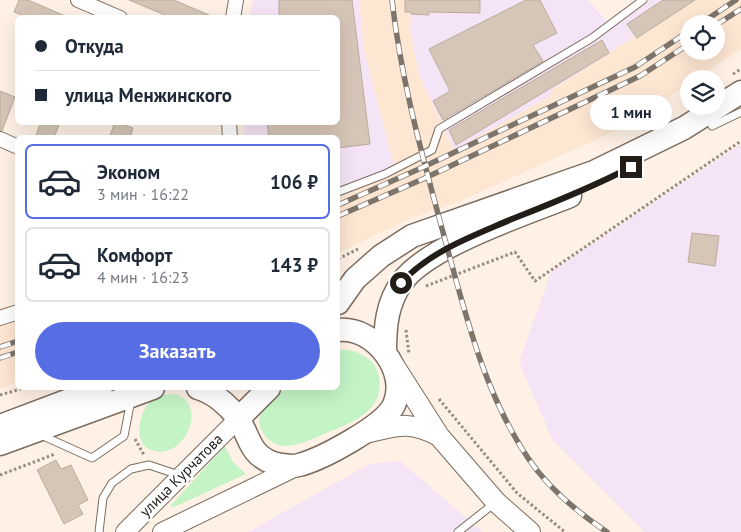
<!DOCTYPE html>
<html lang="ru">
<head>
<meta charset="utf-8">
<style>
  :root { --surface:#fff; --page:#f2f2f3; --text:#1f2937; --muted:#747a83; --line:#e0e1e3; --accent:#566de3 }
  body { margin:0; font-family:"PT Sans",sans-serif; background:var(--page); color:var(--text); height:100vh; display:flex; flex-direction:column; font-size:19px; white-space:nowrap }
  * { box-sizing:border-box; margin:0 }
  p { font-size:16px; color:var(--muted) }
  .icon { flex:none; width:28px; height:28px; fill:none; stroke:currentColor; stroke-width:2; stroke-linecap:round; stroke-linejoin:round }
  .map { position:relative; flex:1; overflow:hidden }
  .drawer { position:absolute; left:15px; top:135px; width:325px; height:255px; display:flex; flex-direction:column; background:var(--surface); border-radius:8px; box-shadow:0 5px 20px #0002 }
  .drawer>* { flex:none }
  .banner { position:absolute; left:15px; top:15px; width:325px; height:110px; border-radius:8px; box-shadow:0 5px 20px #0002; display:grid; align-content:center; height:110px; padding:0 20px; background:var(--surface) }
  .buttons { position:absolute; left:680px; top:15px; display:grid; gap:10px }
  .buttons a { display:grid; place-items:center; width:45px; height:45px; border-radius:50%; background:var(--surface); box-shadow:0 5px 20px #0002; font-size:25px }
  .end { position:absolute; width:22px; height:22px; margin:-11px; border:6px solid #231d18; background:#fff; box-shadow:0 0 0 2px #fff }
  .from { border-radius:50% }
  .bubble { position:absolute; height:35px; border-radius:18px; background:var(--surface); box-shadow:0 5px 20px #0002; font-size:16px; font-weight:700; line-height:35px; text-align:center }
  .banner b { display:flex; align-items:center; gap:18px; height:48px; font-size:19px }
  .banner b+b { border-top:1px solid var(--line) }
  .banner i { width:12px; height:12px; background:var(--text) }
  ul { padding:9px 0 0; list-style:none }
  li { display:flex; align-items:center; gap:15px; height:75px; margin:0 10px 8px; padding:0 10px; border:2px solid var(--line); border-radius:8px }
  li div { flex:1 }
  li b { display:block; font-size:19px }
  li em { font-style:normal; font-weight:700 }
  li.on { border-color:var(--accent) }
  li>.icon { width:45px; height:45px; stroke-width:1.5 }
  .primary-button { display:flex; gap:10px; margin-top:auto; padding:10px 20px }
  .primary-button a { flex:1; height:58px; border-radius:30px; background:var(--accent); color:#fff; font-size:20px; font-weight:700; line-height:58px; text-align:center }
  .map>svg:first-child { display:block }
</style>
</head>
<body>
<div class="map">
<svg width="741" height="532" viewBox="0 0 741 532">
  <rect width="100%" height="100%" fill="#fff1e5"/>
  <path fill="#f5e4f5" d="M 253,0 L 359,0 L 364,50 L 396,173 L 338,198 L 338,138 L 245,137 L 244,123 L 338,122 L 338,18 L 250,17 Z
    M 411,0 L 588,0 L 607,21 L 637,0 L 691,0 L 552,90 L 549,97 L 454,150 L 419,75 L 410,32 Z
    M 741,144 L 741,532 L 645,532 L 552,439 L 519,362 L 551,272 Z
    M 400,461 L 483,532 L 248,532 L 369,464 Z"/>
  <path fill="#fde6d2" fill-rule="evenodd" d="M 359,0 L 411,0 L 410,32 L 419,75 L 454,150 L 549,97 L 552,90 L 691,0 L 741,0 L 741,49 L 696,79 L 689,79 L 689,84 L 628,125 L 456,203 L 412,218 L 338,253 L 338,198 L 396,172 L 364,50 ZM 689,24 L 716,24 L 716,51 L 689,51 Z
    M 17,305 L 17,382 L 0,389 L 0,307 Z"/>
  <path fill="#c4f4c6" d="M 343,350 C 357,350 374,358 378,373 C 388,411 351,423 324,434 C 312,439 299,446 284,446 C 268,445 253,427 262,411 C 267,402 280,394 287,388 L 338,388 L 338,351 Z
    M 170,394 C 211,396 187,463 151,450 C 133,444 139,414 149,403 C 154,396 162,395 170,394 Z
    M 225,446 L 233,462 L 246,474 L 172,508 L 171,505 Z"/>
  <path fill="#d6c6b8" stroke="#baab9d" d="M 19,0 L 28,0 L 70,18 L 30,18 L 14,12 Z
    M 129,0 L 174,0 L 216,18 L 172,18 Z
    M 279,0 L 352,0 L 370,144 L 338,148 L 338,138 L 269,138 L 267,122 L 338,122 L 338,18 L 279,18 Z
    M 405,0 L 480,0 L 480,13 L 429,12 L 429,15 L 411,14 L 411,12 L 405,12 Z
    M 526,0 L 540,0 L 557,33 L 533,45 L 543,61 L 443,120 L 433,101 L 450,91 L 429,49 Z
    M 663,0 L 695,0 L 637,38 L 627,24 Z
    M 602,40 L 609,53 L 456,145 L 449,130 Z
    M 0,91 L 15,97 L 2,131 L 0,130 Z
    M 41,122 L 60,122 L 54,138 L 35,138 Z
    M 115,122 L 133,128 L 130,138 L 109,138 Z
    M 692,233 L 719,236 L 715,266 L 688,262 Z
    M 56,460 L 61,469 L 71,465 L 88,500 L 78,505 L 83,514 L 64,524 L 37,470 Z"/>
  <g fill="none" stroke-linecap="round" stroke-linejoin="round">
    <g stroke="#7b6c5f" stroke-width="9">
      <path id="service" d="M 712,126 L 741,112
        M 338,192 L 385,174 L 432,150 L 439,129 L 592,38 L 643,0
        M 41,435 L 92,458 L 124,436 L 131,400
        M 99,532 L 103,498 L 112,483 L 131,469 L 149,465 L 179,475
        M 458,532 L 496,502"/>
    </g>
    <g stroke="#7b6c5f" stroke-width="16">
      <path id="minor" d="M 78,0 L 120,18
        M 233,18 L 236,0
        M 229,122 L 230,138
        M 0,139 L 18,147
        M 0,318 L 18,312"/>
    </g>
    <g stroke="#7b6c5f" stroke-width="20">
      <path id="tertiary" d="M 125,532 L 238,419
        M 162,532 L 298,466"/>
    </g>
    <g stroke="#7b6c5f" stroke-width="22">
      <path id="secondary" d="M 393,364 L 439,436 L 496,502 L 530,532
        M 365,433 C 397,426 409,420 439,436"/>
    </g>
    <g stroke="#7b6c5f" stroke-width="25">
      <path id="primary" d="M 338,303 L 355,279 L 381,256 L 412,236 L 594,172 L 684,128 L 741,92
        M 385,351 C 385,326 387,303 402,282 C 429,245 526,214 570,196
        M 198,388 C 213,392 228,405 237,417 C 250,435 248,454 273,463 C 279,465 293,467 299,465 C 322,459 384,426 394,405 C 409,371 374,326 338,330
        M 238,419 L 269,388
        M 0,426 L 101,388
        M 0,444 L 153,388"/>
    </g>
    <path stroke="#968c83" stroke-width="3" stroke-dasharray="2.5 2.5" stroke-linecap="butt" d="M 733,74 L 741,69
      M 338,259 L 360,248
      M 426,286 L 515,252 L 535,281 L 741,141
      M 406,330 L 409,354
      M 0,395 L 24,388
      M 439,399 L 517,493 L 565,532
      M 135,439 L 144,455
      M 0,475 L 55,454"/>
    <use href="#service" stroke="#fff" stroke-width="7"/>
    <use href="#minor" stroke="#fff" stroke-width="14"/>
    <use href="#tertiary" stroke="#fff" stroke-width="18"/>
    <use href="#secondary" stroke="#fff" stroke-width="20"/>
    <use href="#primary" stroke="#fff" stroke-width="22"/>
    <g stroke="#7d746c" stroke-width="5.5">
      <path id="rail" d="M 392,0 C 401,81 423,158 444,236 C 465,312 483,391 528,458 C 548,488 577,512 607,532
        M 700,24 L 736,0
        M 716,25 L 741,9
        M 338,205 L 419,169 L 635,67 L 689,31
        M 338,216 L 423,179 L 640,76 L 689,44
        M 0,347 L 18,341
        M 0,358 L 18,352"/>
    </g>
    <use href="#rail" stroke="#fff" stroke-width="4" stroke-dasharray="11" stroke-linecap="butt"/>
  </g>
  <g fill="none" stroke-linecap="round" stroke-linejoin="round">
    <path stroke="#231d18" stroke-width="6" d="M 401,283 C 430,251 473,236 512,219 C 553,203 593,187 631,167"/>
  </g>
  <g text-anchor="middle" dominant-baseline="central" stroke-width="5" stroke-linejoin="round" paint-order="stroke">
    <g font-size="15" fill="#231d18" stroke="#fff">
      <text transform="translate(181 475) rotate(-45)">улица Курчатова</text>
    </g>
  </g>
</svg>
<div class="buttons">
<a><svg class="icon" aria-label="locate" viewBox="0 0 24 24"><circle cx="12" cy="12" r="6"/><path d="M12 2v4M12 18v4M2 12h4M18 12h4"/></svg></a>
<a><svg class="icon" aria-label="layers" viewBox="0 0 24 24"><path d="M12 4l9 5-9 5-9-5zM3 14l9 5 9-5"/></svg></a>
</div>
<i class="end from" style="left:401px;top:283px"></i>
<i class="end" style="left:631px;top:167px"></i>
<div class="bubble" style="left:590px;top:95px;width:82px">1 мин</div>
<div class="banner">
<b><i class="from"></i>Откуда</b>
<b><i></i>улица Менжинского</b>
</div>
<section class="drawer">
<ul>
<li class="on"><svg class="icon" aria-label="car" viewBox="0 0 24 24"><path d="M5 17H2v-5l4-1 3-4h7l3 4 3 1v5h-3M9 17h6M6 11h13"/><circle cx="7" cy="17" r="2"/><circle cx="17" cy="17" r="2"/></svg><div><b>Эконом</b><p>3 мин · 16:22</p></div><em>106 ₽</em></li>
<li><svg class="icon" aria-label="car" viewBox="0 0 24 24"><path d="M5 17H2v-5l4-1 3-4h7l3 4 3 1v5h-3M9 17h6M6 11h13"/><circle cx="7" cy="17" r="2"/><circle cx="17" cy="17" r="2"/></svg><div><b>Комфорт</b><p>4 мин · 16:23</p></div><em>143 ₽</em></li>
</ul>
<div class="primary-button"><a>Заказать</a></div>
</section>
</div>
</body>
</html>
